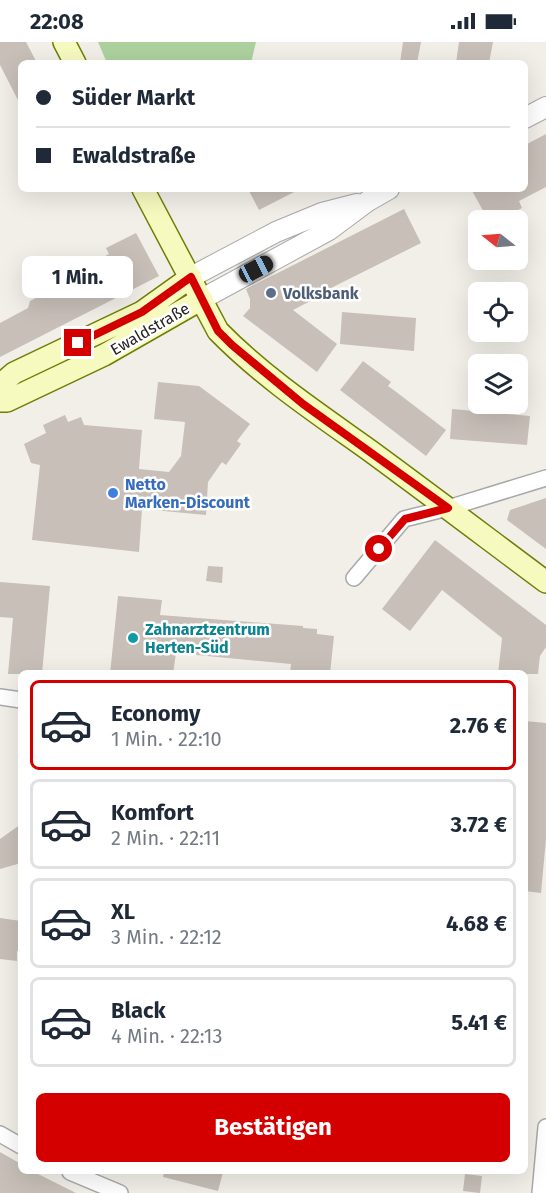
<!DOCTYPE html>
<html lang="de">
<head>
<meta charset="utf-8">
<style>
  :root { --surface:#fff; --page:#f2f2f3; --text:#1f2937; --muted:#747a83; --line:#e0e1e3; --accent:#d40000 }
  body { margin:0; font-family:"Fira Sans",sans-serif; background:var(--page); color:var(--text); height:100vh; display:flex; flex-direction:column; font-size:22px; white-space:nowrap }
  * { box-sizing:border-box; margin:0 }
  p { font-size:20px; color:var(--muted) }
  .icon { flex:none; width:33px; height:33px; fill:none; stroke:currentColor; stroke-width:2; stroke-linecap:round; stroke-linejoin:round }
  .map { position:relative; flex:1; overflow:hidden }
  .sheet { position:absolute; left:18px; top:628px; width:510px; height:504px; display:flex; flex-direction:column; background:var(--surface); border-radius:9px; box-shadow:0 6px 24px #0002 }
  .sheet>* { flex:none }
  .banner { position:absolute; left:18px; top:18px; width:510px; height:132px; border-radius:9px; box-shadow:0 6px 24px #0002; display:grid; align-content:center; height:132px; padding:0 18px; background:var(--surface) }
  .needle { width:39px; rotate:287deg }
  .fabs { position:absolute; left:468px; top:168px; display:grid; gap:12px }
  .fabs a { display:grid; place-items:center; width:60px; height:60px; border-radius:9px; background:var(--surface); box-shadow:0 6px 24px #0002; font-size:30px }
  .end { position:absolute; width:27px; height:27px; margin:-14px; border:8px solid #d40000; background:#fff; box-shadow:0 0 0 3px #fff }
  .from { border-radius:50% }
  .bubble { position:absolute; height:42px; border-radius:9px; background:var(--surface); box-shadow:0 6px 24px #0002; font-size:20px; font-weight:700; line-height:42px; text-align:center }
  .car { position:absolute; width:18px; height:36px; margin:-18px -9px; border-radius:8px; box-shadow:0 0 4px 2px #0007; background:linear-gradient(#222 24%,#8ab4d8 0 40%,#222 0 76%,#8ab4d8 0 86%,#222 0) }
  .banner b { display:flex; align-items:center; gap:21px; height:57px; font-size:22px }
  .banner b+b { border-top:2px solid var(--line) }
  .banner i { width:15px; height:15px; background:var(--text) }
  ul { padding:10px 0 0; list-style:none }
  li { display:flex; align-items:center; gap:18px; height:90px; margin:0 12px 9px; padding:0 6px; border:3px solid var(--line); border-radius:9px }
  li div { flex:1 }
  li b { display:block; font-size:22px }
  li em { font-style:normal; font-weight:700 }
  li.current { border-color:var(--accent) }
  li>.icon { width:54px; height:54px; stroke-width:1.5 }
  .action { display:flex; gap:12px; margin-top:auto; padding:12px 18px }
  .action a { flex:1; height:69px; border-radius:9px; background:var(--accent); color:#fff; font-size:24px; font-weight:700; line-height:69px; text-align:center }
  .status { display:flex; justify-content:space-between; align-items:center; height:42px; padding:0 30px; background:var(--surface); direction:ltr }
  .status svg { height:16px; fill:currentColor }
  .map>svg:first-child { display:block }
</style>
</head>
<body>
<div class="status"><b>22:08</b><svg viewBox="0 0 49 12"><path d="M0 12V9h3v3zM5 12V6h3v6zM10 12V3h3v9zM15 12V0h3v12zM26 1h20v11H26zM47 4h2v5h-2z"/></svg></div>
<div class="map">
<svg width="546" height="1151" viewBox="0 0 546 1151">
  <rect width="100%" height="100%" fill="#f2efe9"/>
  <path fill="#add19e" d="M 98,0 L 256,0 L 251,21 L 107,21 Z"/>
  <path fill="#c7bfb8" d="M 0,0 L 26,0 L 37,21 L 21,21 L 21,64 L 0,23 Z
    M 403,0 L 421,0 L 417,21 L 400,21 Z
    M 459,0 L 493,0 L 489,21 L 456,21 Z
    M 546,92 L 546,145 L 519,159 L 522,166 L 501,177 L 497,169 L 486,174 L 471,147 L 525,147 L 525,103 Z
    M 248,147 L 300,147 L 259,168 Z
    M 404,167 L 421,201 L 325,249 L 326,251 L 293,268 L 337,302 L 317,330 L 243,274 L 250,266 L 250,257 L 246,247 Z
    M 136,191 L 159,234 L 0,315 L 0,281 L 28,266 L 30,259 L 45,251 L 46,244 L 109,212 L 106,206 Z
    M 342,270 L 416,276 L 414,309 L 340,302 Z
    M 363,319 L 391,340 L 388,344 L 395,349 L 446,388 L 426,414 L 340,348 Z
    M 158,340 L 199,344 L 250,382 L 237,399 L 241,402 L 226,423 L 222,420 L 208,440 L 206,473 L 142,467 L 139,510 L 32,498 L 40,423 L 31,421 L 24,402 L 46,391 L 43,383 L 65,373 L 68,380 L 81,375 L 84,383 L 142,388 L 139,427 L 169,430 L 181,414 L 185,380 L 154,377 Z
    M 452,367 L 530,374 L 527,403 L 450,397 Z
    M 546,456 L 546,507 L 507,478 L 510,468 Z
    M 435,498 L 546,583 L 546,605 L 540,614 L 538,632 L 498,632 L 502,596 L 442,548 L 410,589 L 382,567 Z
    M 208,524 L 223,525 L 222,541 L 206,539 Z
    M 0,540 L 50,544 L 42,632 L 8,632 L 13,576 L 0,575 Z
    M 118,554 L 162,558 L 160,573 L 303,584 L 303,586 L 317,587 L 317,592 L 334,594 L 330,632 L 290,632 L 291,622 L 176,611 L 173,632 L 110,632 Z
    M 525,679 L 546,681 L 546,797 L 541,851 L 525,849 Z
    M 21,782 L 21,821 L 0,827 L 0,797 Z
    M 0,876 L 21,879 L 21,909 L 17,909 L 17,919 L 0,917 Z
    M 0,1110 L 21,1122 L 21,1130 L 34,1130 L 76,1151 L 0,1151 Z
    M 164,1130 L 223,1130 L 218,1149 L 163,1135 Z
    M 465,1132 L 482,1134 L 480,1151 L 463,1149 Z"/>
  <g fill="none" stroke-linecap="round" stroke-linejoin="round">
    <g stroke="#a9a9a9" stroke-width="18">
      <path id="minor" d="M 354,536 L 404,477 L 448,466 L 546,436
        M 0,655 L 21,658
        M 0,1092 L 21,1104
        M 70,1130 L 120,1151
        M 540,1151 L 546,1085"/>
    </g>
    <g stroke="#a9a9a9" stroke-width="22">
      <path id="tertiary" d="M 525,76 L 546,65
        M 191,235 L 276,190 L 322,171 L 357,162
        M 202,257 L 329,188 L 368,159 L 389,147"/>
    </g>
    <g stroke="#707d05" stroke-width="24">
      <path id="secondary" d="M 64,0 L 75,21
        M 143,147 L 218,289 C 263,335 317,371 369,408 C 429,452 487,496 546,540
        M 0,343 L 14,331 L 142,270 L 191,235
        M 0,359 L 7,359 L 104,313 L 202,257"/>
    </g>
    <use href="#minor" stroke="#fff" stroke-width="15"/>
    <use href="#tertiary" stroke="#fff" stroke-width="20"/>
    <use href="#secondary" stroke="#f7fabf" stroke-width="21"/>
  </g>
  <g fill="none" stroke-linecap="round" stroke-linejoin="round">
    <path stroke="#d40000" stroke-width="8" d="M 78,301 L 142,270 L 191,235 L 218,289 L 232,303 L 303,362 L 448,466 L 405,477 L 379,507"/>
  </g>
  <circle fill="#5c6f8a" stroke="#fff" stroke-width="2" cx="271" cy="251" r="6"/>
  <circle fill="#3f7fe0" stroke="#fff" stroke-width="2" cx="113" cy="451" r="6"/>
  <circle fill="#0f9aa8" stroke="#fff" stroke-width="2" cx="133" cy="596" r="6"/>
  <g text-anchor="middle" dominant-baseline="central" stroke-width="5" stroke-linejoin="round" paint-order="stroke">
    <g font-size="16" font-weight="bold" fill="#4e5e75" stroke="#fff" text-anchor="start">
      <text x="283" y="251">Volksbank</text>
    </g>
    <g font-size="16" fill="#222" stroke="#fff">
      <text transform="translate(150 287) rotate(-30)">Ewaldstraße</text>
    </g>
    <g font-size="16" font-weight="bold" fill="#366cbe" stroke="#fff" text-anchor="start">
      <text x="125" y="442">Netto<tspan x="125" dy="18">Marken-Discount</tspan></text>
    </g>
    <g font-size="16" font-weight="bold" fill="#0d838f" stroke="#fff" text-anchor="start">
      <text x="145" y="587">Zahnarztzentrum<tspan x="145" dy="18">Herten-Süd</tspan></text>
    </g>
  </g>
</svg>
<div class="fabs">
<a><svg class="needle" viewBox="-14 -14 28 28"><path d="M0-13l5 13h-10z" fill="#e53935"/><path d="M0 13l5-13h-10z" fill="#747a83"/></svg></a>
<a><svg class="icon" aria-label="locate" viewBox="0 0 24 24"><circle cx="12" cy="12" r="6"/><path d="M12 2v4M12 18v4M2 12h4M18 12h4"/></svg></a>
<a><svg class="icon" aria-label="layers" viewBox="0 0 24 24"><path d="M12 4l9 5-9 5-9-5zM3 14l9 5 9-5"/></svg></a>
</div>
<i class="end from" style="left:379px;top:507px"></i>
<i class="end" style="left:78px;top:301px"></i>
<div class="bubble" style="left:22px;top:214px;width:111px">1 Min.</div>
<i class="car" style="left:256px;top:227px;rotate:62deg"></i>
<div class="banner">
<b><i class="from"></i>Süder Markt</b>
<b><i></i>Ewaldstraße</b>
</div>
<section class="sheet">
<ul>
<li class="current"><svg class="icon" aria-label="car" viewBox="0 0 24 24"><path d="M5 17H2v-5l4-1 3-4h7l3 4 3 1v5h-3M9 17h6M6 11h13"/><circle cx="7" cy="17" r="2"/><circle cx="17" cy="17" r="2"/></svg><div><b>Economy</b><p>1 Min. · 22:10</p></div><em>2.76 €</em></li>
<li><svg class="icon" aria-label="car" viewBox="0 0 24 24"><path d="M5 17H2v-5l4-1 3-4h7l3 4 3 1v5h-3M9 17h6M6 11h13"/><circle cx="7" cy="17" r="2"/><circle cx="17" cy="17" r="2"/></svg><div><b>Komfort</b><p>2 Min. · 22:11</p></div><em>3.72 €</em></li>
<li><svg class="icon" aria-label="car" viewBox="0 0 24 24"><path d="M5 17H2v-5l4-1 3-4h7l3 4 3 1v5h-3M9 17h6M6 11h13"/><circle cx="7" cy="17" r="2"/><circle cx="17" cy="17" r="2"/></svg><div><b>XL</b><p>3 Min. · 22:12</p></div><em>4.68 €</em></li>
<li><svg class="icon" aria-label="car" viewBox="0 0 24 24"><path d="M5 17H2v-5l4-1 3-4h7l3 4 3 1v5h-3M9 17h6M6 11h13"/><circle cx="7" cy="17" r="2"/><circle cx="17" cy="17" r="2"/></svg><div><b>Black</b><p>4 Min. · 22:13</p></div><em>5.41 €</em></li>
</ul>
<div class="action"><a>Bestätigen</a></div>
</section>
</div>
</body>
</html>
